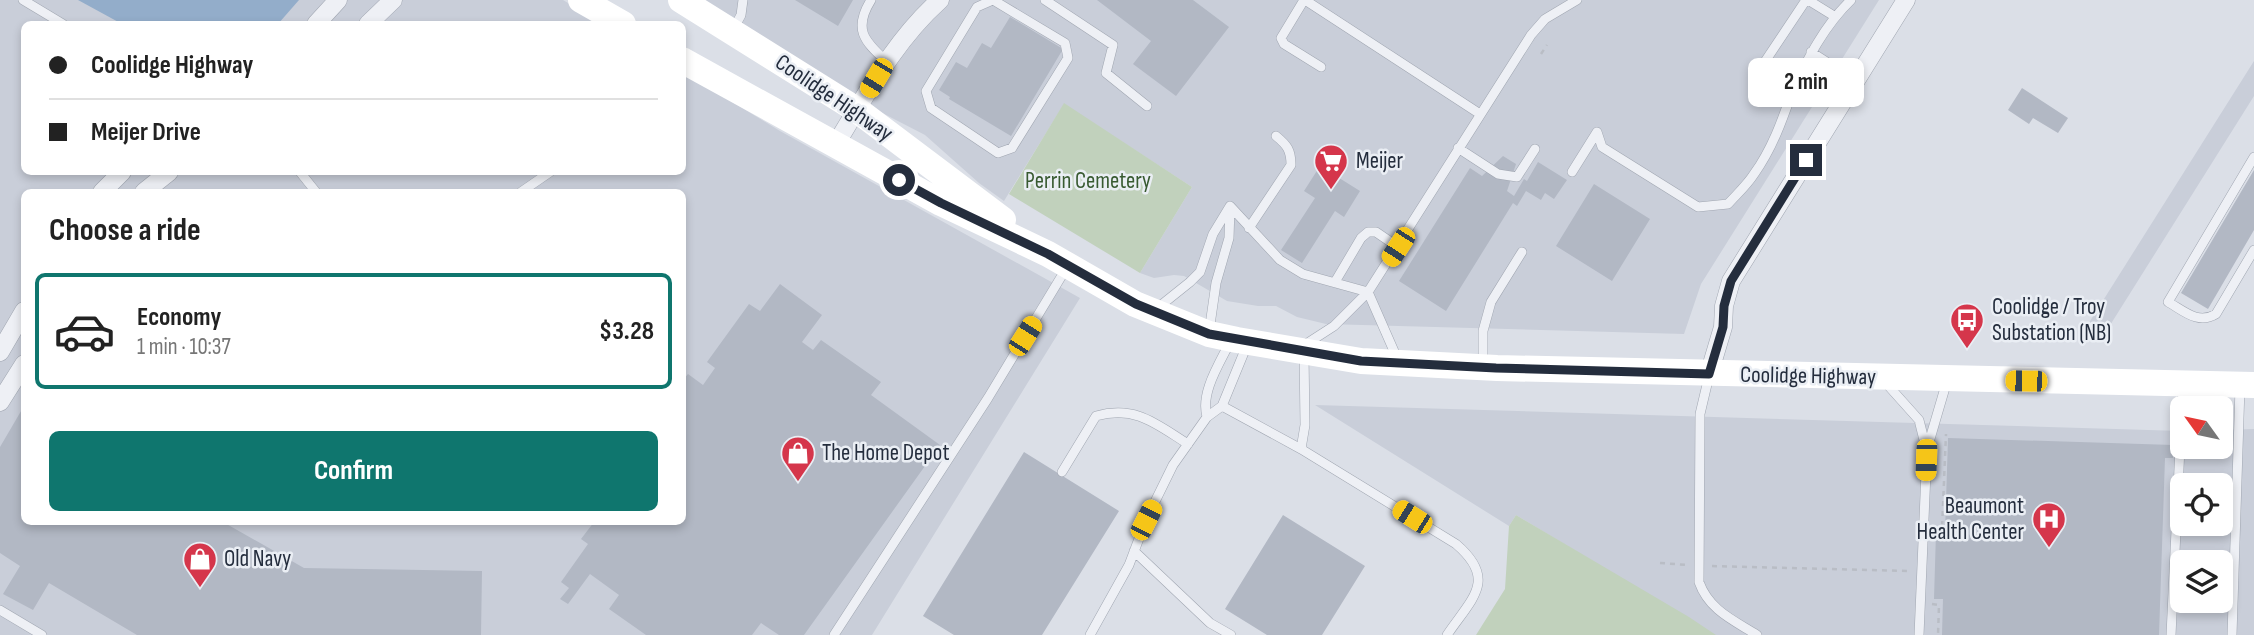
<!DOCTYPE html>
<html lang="en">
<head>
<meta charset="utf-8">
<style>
  :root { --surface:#fff; --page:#f2f2f2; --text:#222; --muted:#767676; --line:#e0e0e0; --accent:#0f766e }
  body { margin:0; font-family:"Sofia Sans Condensed",sans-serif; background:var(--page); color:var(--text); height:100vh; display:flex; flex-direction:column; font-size:26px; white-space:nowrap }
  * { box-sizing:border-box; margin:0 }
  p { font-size:23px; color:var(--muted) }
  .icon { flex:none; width:38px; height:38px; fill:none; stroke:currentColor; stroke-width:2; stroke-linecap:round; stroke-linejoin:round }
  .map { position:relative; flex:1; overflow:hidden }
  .side { position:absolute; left:21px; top:189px; width:665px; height:336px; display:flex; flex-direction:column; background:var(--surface); border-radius:10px; box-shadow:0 4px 10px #0003 }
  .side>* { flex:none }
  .hud { position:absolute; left:21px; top:21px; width:665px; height:154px; border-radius:10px; box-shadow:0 4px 10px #0003; display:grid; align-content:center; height:154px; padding:0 28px; background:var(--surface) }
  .needle { width:46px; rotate:303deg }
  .tools { position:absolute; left:2170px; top:396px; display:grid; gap:14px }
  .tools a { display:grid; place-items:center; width:63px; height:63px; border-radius:10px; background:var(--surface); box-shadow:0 4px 10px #0003; font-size:35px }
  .end { position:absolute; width:32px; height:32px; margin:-16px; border:9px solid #242d3d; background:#fff; box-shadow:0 0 0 4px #fff }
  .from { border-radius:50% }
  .bubble { position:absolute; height:49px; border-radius:10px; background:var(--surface); box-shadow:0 4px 10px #0003; font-size:23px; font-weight:700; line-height:49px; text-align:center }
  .car { position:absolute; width:21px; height:42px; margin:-21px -10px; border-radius:9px; box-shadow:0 0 5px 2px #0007; background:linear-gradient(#f5c518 24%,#345 0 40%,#f5c518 0 76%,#345 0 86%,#f5c518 0) }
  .hud b { display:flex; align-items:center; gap:24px; height:66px; font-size:26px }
  .hud b+b { border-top:2px solid var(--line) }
  .hud i { width:18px; height:18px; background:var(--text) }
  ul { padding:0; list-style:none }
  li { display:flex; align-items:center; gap:21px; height:116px; margin:0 14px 10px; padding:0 14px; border:4px solid transparent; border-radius:10px }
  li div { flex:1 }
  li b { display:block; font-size:26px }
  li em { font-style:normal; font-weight:700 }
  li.current { border-color:var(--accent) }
  li>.icon { width:63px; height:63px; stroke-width:1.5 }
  h2 { padding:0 28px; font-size:32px; line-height:84px }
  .cta { display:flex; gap:14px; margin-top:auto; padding:14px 28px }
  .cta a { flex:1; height:80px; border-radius:10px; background:var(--accent); color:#fff; font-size:28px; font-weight:700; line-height:80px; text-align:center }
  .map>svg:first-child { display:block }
</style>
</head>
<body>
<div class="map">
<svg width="2254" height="635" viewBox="0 0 2254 635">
  <rect width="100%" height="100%" fill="#dbdfe7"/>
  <path fill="#c9ced9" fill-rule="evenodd" d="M 0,0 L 563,0 L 603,24 L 24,24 L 24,172 L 682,172 L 683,72 L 780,131 L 1080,298 L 872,635 L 0,635 ZM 24,192 L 682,192 L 682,522 L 24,522 Z
    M 699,0 L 1879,0 L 1701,284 L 1684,334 L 1326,324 L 1297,317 L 1276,306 L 1258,306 L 1227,301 L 1184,276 L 1174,275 L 1154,278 L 1140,273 L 1192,187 L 1064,104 L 1004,201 L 979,183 L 925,135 L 830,86 Z
    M 2254,61 L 2254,96 L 2102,338 L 2080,337 Z
    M 1315,405 L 2182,431 L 2182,446 L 2221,446 L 2221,430 L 2254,429 L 2254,635 L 1715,635 L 1516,515 L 1509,526 ZM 2182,485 L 2221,485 L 2221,523 L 2182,523 ZM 2182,562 L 2221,562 L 2221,600 L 2182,600 Z"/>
  <path fill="#c1d1bc" d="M 1064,103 L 1192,187 L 1140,273 L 1009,194 Z
    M 1516,515 L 1689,617 L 1716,635 L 1476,635 L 1505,589 L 1509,526 Z"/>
  <path fill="#93adca" d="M 78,0 L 299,0 L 278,24 L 122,24 Z"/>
  <path fill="#b2b8c4" d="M 795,0 L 853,0 L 838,26 Z
    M 1097,0 L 1193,0 L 1229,27 L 1176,96 L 1133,64 L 1151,41 Z
    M 1010,17 L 1063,49 L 1011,136 L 949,99 L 950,97 L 939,90 L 956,62 L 967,68 L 982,43 L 991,48 Z
    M 2022,88 L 2068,118 L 2058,133 L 2033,118 L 2029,124 L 2008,110 Z
    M 1503,156 L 1516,164 L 1507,191 L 1514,196 L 1524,179 L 1527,181 L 1538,162 L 1567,180 L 1554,199 L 1545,193 L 1541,200 L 1526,191 L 1517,206 L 1513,203 L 1446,311 L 1399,281 L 1470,168 L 1482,176 Z
    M 1320,166 L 1360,191 L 1344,217 L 1335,211 L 1302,263 L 1281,250 L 1315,198 L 1304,191 Z
    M 2254,170 L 2254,230 L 2208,309 L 2181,293 Z
    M 1594,184 L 1650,219 L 1612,281 L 1556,246 Z
    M 780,284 L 822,315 L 802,342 L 813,350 L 821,340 L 881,382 L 871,395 L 940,445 L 804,635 L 779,635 L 761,623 L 752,635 L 646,635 L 609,609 L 619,595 L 590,574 L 568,604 L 560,599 L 569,588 L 561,582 L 588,544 L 581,539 L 594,522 L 682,522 L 682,381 L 688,374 L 703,385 L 715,368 L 707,362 L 749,304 L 760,311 Z
    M 24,406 L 24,522 L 223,522 L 304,568 L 482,571 L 481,635 L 137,635 L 49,583 L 33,610 L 3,594 L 20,566 L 0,553 L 0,447 Z
    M 1948,438 L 2173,445 L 2173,458 L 2165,458 L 2159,635 L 1942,635 L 1943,599 L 1934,599 L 1936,532 L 1945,533 Z
    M 1024,452 L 1119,511 L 1042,635 L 954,635 L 923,616 Z
    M 1283,515 L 1365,566 L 1322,635 L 1267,635 L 1225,609 Z"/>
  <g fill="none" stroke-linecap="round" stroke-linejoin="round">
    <g stroke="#a0a6b1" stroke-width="10">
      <path id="lane" d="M 23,0 L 63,24
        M 871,0 C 853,29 864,41 886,61
        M 993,0 L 1065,43 L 1068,58 L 1012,148 L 998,153 L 931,108 L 926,91 L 977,7 Z
        M 1045,0 L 1113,45 L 1106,73 L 1147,106
        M 1304,0 L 1281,38 L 1284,44 L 1321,67
        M 1305,0 L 1480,114
        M 1806,0 L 1758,72 L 1792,92 C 1808,58 1824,26 1851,0
        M 1808,0 L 1834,16
        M 734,28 L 741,15 L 743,0
        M 1811,52 L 1856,81
        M 1597,132 L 1602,147 L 1698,207 L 1728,204 C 1737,194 1747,185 1754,174 C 1772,149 1782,121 1792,92
        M 1458,148 L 1498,174 L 1517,177 L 1535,149
        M 2254,157 L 2168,302 C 2184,311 2198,325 2216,314 L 2254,250
        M 300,172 L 316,192
        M 1572,172 L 1597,132
        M 521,192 L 550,172
        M 1230,206 L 1280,260 L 1303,274 L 1368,292 L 1531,35 L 1545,19 L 1577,0
        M 1249,228 L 1291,165 C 1291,150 1287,145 1276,136
        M 1335,282 L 1361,238 L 1368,232 L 1376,232 L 1398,247
        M 1155,310 L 1190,282 L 1200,272 L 1213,234 L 1230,206
        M 1209,332 L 1216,283 L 1229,238 L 1230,208
        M 1231,340 C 1220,363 1200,392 1207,417 L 1222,406 L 1247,345
        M 1303,346 L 1334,326 L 1368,292 L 1397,358
        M 1483,366 L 1483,331 L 1491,302 L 1522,252
        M 1709,376 L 1700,414 L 1699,582 C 1709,610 1733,620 1757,635
        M 1885,382 L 1919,420 L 1926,448
        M 1222,406 L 1301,449 L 1305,425 L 1304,353
        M 1301,449 L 1456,544 C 1498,580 1472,598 1447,635
        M 1062,472 L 1096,416 C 1136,405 1156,424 1188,444
        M 1134,551 L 1210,623 L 1231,635
        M 0,610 L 42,635
        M 834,635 L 988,398 L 1067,267
        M 1090,635 L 1129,565 L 1146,520 L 1173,465 L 1207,417
        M 1919,635 L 1927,449 L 1947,381
        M 2171,635 L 2183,385
        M 2232,635 L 2240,387"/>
    </g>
    <g stroke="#a0a6b1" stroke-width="19">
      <path id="street" d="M 316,24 L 338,0
        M 368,24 L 393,0
        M 836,144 C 867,93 895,40 940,0
        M 102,192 L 122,172
        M 144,192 L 169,172
        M 0,352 L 24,311
        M 1709,374 L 1723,327 L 1724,306 L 1731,281 L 1906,0
        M 0,402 L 24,364"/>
    </g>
    <path stroke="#b9bdc5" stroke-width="2.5" stroke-dasharray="5 5" stroke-linecap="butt" d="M 1541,54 L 1547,45
      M 1935,529 L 1942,529 L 1946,434
      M 1660,563 L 1688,565
      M 1712,566 L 1908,571
      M 1932,604 L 1939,605 L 1938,635"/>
    <use href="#lane" stroke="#eef0f5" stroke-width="9"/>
    <use href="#street" stroke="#eef0f5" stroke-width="18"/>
    <path stroke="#fff" stroke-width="26" d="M 581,0 L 623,24
      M 681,0 L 857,110 L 1003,220
      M 682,60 L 941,203 L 1048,254 L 1135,304 L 1209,334 L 1237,340 L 1361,361 L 1497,368 L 2254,385"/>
  </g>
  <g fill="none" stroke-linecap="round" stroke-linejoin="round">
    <path stroke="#242d3d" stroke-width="9" d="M 899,180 L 941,203 L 1048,254 L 1136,304 L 1209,334 L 1361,361 L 1496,368 L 1709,374 L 1723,327 L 1724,306 L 1731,281 L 1806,160"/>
  </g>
  <defs>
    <g id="supermarket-pin" transform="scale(1.75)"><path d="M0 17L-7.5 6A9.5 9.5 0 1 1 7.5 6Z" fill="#d5364b" stroke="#eaeef4"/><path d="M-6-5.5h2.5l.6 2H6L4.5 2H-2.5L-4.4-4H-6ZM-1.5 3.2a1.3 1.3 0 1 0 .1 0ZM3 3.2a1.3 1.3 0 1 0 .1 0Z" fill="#fff"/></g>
    <g id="bus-pin" transform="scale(1.75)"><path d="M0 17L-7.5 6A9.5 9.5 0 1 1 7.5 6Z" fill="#d5364b" stroke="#eaeef4"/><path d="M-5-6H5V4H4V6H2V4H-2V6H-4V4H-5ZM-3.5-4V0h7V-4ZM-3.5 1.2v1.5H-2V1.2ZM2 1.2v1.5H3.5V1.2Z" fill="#fff"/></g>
    <g id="shop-pin" transform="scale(1.75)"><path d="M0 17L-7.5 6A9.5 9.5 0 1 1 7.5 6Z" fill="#d5364b" stroke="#eaeef4"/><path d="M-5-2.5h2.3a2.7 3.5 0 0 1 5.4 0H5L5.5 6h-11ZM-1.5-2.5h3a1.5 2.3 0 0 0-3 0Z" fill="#fff"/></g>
    <g id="hospital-pin" transform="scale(1.75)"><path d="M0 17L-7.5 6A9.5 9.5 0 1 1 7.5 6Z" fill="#d5364b" stroke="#eaeef4"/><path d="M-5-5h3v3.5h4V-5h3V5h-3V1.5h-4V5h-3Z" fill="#fff"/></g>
  </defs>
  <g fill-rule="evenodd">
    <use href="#supermarket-pin" x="1331" y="161"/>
    <use href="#bus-pin" x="1967" y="320"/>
    <use href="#shop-pin" x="798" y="453"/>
    <use href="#hospital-pin" x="2049" y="519"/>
    <use href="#shop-pin" x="200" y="559"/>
  </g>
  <g text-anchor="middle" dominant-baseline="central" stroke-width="5" stroke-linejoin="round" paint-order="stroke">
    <g font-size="23" fill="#242d3d" stroke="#eaeef4">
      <text transform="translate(834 98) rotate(34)">Coolidge Highway</text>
      <text transform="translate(1808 376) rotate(1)">Coolidge Highway</text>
    </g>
    <g font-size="23" fill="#242d3d" stroke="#eaeef4" text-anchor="start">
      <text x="1356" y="161">Meijer</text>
      <text x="1992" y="307">Coolidge / Troy<tspan x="1992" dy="26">Substation (NB)</tspan></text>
      <text x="822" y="453">The Home Depot</text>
      <text x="2024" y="506" text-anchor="end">Beaumont<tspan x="2024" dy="26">Health Center</tspan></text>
      <text x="224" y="559">Old Navy</text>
    </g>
    <g font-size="23" fill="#385a31" stroke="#eaeef4">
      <text x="1088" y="181">Perrin Cemetery</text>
    </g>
  </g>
</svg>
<div class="tools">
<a><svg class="needle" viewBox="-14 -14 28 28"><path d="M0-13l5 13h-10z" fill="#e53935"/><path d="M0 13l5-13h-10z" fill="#767676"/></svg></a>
<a><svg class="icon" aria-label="locate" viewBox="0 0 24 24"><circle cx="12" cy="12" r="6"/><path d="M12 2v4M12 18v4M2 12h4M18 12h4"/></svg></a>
<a><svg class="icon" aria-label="layers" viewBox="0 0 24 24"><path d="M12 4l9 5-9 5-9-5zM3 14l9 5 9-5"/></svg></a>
</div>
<i class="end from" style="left:899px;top:180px"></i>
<i class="end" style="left:1806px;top:160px"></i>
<div class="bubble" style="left:1748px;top:58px;width:116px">2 min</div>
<i class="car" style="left:876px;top:78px;rotate:211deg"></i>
<i class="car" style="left:1398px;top:247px;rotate:213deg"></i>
<i class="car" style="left:1025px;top:336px;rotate:32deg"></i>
<i class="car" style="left:2026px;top:381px;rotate:271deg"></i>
<i class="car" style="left:1926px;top:460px;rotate:182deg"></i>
<i class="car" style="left:1412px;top:517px;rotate:302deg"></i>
<i class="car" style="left:1146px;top:520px;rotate:27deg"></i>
<div class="hud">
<b><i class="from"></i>Coolidge Highway</b>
<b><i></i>Meijer Drive</b>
</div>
<section class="side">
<h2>Choose a ride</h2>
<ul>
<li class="current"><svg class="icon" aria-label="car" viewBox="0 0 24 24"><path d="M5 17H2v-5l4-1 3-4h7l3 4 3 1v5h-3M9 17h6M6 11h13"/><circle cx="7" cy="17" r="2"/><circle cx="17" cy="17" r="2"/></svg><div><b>Economy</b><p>1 min · 10:37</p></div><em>$3.28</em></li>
</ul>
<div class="cta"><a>Confirm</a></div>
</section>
</div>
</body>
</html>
